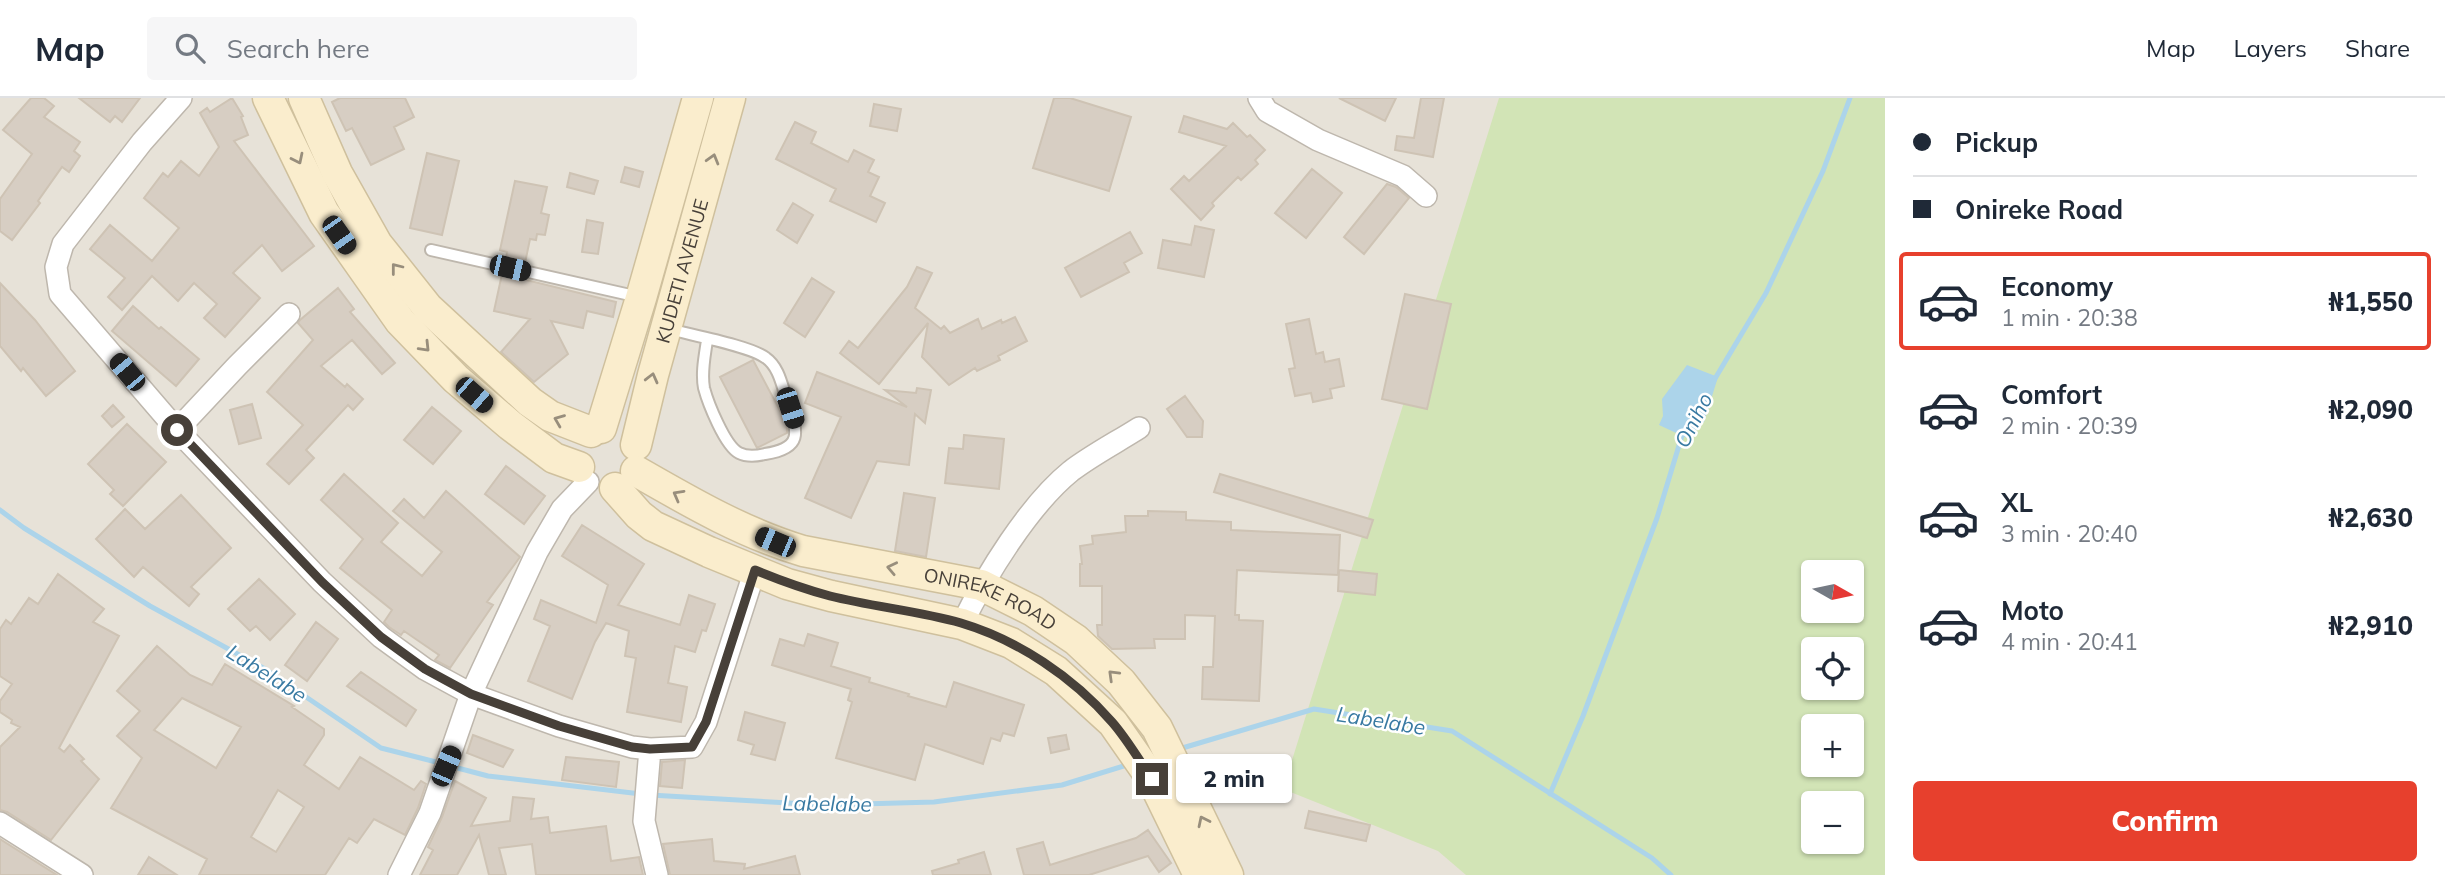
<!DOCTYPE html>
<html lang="en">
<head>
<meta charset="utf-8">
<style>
  :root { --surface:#fff; --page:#f6f6f7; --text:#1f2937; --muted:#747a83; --line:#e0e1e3; --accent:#e7402d }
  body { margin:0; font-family:Mulish,sans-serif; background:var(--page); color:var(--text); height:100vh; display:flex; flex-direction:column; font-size:26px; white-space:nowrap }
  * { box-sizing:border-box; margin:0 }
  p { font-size:23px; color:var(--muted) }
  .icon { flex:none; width:38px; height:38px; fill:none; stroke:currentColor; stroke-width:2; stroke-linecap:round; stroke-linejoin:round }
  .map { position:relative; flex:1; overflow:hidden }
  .sheet { display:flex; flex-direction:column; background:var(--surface); width:560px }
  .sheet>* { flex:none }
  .hud { display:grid; align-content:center; height:154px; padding:0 28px; background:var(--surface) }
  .needle { width:46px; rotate:99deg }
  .controls { position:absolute; left:1801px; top:462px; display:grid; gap:14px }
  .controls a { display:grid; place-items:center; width:63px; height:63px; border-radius:7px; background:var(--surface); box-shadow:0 2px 5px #0004; font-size:35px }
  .end { position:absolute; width:32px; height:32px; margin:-16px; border:9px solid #474039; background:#fff; box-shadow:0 0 0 4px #fff }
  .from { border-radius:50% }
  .bubble { position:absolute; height:49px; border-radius:7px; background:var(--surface); box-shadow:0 2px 5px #0004; font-size:23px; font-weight:800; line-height:49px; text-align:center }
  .car { position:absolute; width:21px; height:42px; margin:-21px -10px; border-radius:9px; box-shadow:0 0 5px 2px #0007; background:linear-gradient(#222 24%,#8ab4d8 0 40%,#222 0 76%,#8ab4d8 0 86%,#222 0) }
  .hud b { display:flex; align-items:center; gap:24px; height:66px; font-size:26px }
  .hud b+b { border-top:2px solid var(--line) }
  .hud i { width:18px; height:18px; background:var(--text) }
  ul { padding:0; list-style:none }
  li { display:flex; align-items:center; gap:21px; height:98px; margin:0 14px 10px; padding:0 14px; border:4px solid transparent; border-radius:7px }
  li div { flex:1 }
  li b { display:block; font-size:26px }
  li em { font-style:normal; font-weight:800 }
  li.selected { border-color:var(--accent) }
  li>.icon { width:63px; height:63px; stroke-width:1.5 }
  .cta { display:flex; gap:14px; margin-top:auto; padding:14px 28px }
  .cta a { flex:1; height:80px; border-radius:7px; background:var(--accent); color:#fff; font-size:28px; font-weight:800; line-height:80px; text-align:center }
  header { display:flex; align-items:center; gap:42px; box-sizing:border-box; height:98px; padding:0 35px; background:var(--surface); border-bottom:2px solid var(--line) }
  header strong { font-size:33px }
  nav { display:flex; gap:38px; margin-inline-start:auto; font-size:24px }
  .search { width:490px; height:63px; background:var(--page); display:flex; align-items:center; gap:18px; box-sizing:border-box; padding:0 24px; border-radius:7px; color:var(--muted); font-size:26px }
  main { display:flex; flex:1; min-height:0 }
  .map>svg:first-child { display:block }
</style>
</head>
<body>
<header>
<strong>Map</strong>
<div class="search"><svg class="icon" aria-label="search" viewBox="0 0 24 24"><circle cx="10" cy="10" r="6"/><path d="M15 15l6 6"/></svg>Search here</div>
<nav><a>Map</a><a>Layers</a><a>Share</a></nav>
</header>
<main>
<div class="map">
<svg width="1885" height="777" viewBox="0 0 1885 777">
  <rect width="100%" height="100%" fill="#f3f0ea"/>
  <path fill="#e7e2d8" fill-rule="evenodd" d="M 0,0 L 1885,0 L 1885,777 L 0,777 ZM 1813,474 L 1852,474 L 1852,513 L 1813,513 ZM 1813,551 L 1852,551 L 1852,590 L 1813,590 ZM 1813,628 L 1852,628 L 1852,667 L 1813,667 ZM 1813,705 L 1852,705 L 1852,744 L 1813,744 Z"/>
  <path fill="#d2e4b6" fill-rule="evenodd" d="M 1499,0 L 1885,0 L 1885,777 L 1466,777 L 1438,753 L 1283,691 ZM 1813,474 L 1852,474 L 1852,513 L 1813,513 ZM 1813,551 L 1852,551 L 1852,590 L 1813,590 ZM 1813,628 L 1852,628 L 1852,667 L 1813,667 ZM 1813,705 L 1852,705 L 1852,744 L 1813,744 Z"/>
  <path fill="#acd4ea" d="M 1687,267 L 1718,279 L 1704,324 L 1687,340 L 1659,327 L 1663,318 L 1662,301 Z"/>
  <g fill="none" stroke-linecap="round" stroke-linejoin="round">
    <path stroke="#acd4ea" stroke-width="5" d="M 1713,284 L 1766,195 L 1823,73 L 1850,0
      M 0,412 L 24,430 L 150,508 L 265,571 L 381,650 L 440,665
      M 1179,651 L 1314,611 L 1452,633 L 1652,760 L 1671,777
      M 450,668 L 488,678 L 641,696
      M 1550,696 L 1583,618 L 1657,420 L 1684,331
      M 650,697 L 825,707 L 934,704 L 1062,687 L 1130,666"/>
  </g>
  <path fill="#d7cec3" stroke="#cec3b4" stroke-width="2" fill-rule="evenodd" d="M 31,0 L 44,0 L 54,8 L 44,19 L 80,44 L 74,53 L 80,58 L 69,74 L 62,69 L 38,103 L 40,105 L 12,142 L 0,133 L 0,101 L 32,56 L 3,32 Z
    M 79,0 L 140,0 L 122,24 L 115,18 L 110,24 Z
    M 232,0 L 243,18 L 241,19 L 248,37 L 234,43 L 314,148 L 282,173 L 262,147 L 233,175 L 260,200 L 225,239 L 204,220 L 217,206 L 194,185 L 178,203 L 152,178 L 122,212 L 108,199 L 125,180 L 90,151 L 110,127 L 152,163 L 179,130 L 144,100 L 163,75 L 168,79 L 181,63 L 199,78 L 219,49 L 200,15 L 207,10 L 210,14 Z
    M 340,0 L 405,0 L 414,19 L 394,29 L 404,51 L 371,67 L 352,30 L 346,33 L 332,4 Z
    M 1054,0 L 1070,0 L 1131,19 L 1109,93 L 1033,70 Z
    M 1339,0 L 1396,0 L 1385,23 Z
    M 1421,0 L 1444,0 L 1433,59 L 1395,52 L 1397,38 L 1414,40 Z
    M 874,6 L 901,11 L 897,33 L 870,28 Z
    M 1184,18 L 1227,31 L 1233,25 L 1247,39 L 1250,37 L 1265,52 L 1255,62 L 1258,66 L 1241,82 L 1238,79 L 1212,105 L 1214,108 L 1201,122 L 1171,91 L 1184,78 L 1189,83 L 1226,48 L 1179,34 Z
    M 795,24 L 816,34 L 811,45 L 848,64 L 854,52 L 874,62 L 868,74 L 879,79 L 870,98 L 885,105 L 876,124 L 830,103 L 836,91 L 776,61 Z
    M 427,55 L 459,63 L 442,137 L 410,130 Z
    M 625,69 L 643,74 L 639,89 L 621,84 Z
    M 1312,71 L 1342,95 L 1306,140 L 1275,115 Z
    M 570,75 L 598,83 L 594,96 L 567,89 Z
    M 515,83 L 547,89 L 541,115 L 549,117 L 545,137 L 537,136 L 536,142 L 530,141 L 525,165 L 506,161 L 507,154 L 500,152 Z
    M 1387,86 L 1396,89 L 1409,100 L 1364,156 L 1344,139 Z
    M 793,105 L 813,117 L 797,145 L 777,132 Z
    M 587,122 L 603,125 L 598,156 L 582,154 Z
    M 1195,128 L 1214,132 L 1204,179 L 1158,170 L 1163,142 L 1191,147 Z
    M 1130,134 L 1142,155 L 1124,165 L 1129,174 L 1081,199 L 1065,170 Z
    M 917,169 L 932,175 L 915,210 L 941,231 L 944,228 L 950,235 L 978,221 L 982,231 L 1001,222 L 1002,225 L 1015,219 L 1027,243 L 998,258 L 1000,262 L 977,273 L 975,270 L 949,287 L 922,259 L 928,225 L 879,286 L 840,255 L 849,243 L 858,250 L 907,189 Z
    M 502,176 L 616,204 L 613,219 L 587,213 L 583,230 L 551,223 L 568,256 L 534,284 L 501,254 L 530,221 L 494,213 Z
    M 812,180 L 834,194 L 805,239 L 784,225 Z
    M 0,185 L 35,222 L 75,273 L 46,298 L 23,270 L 21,273 L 0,248 Z
    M 338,190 L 354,211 L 350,214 L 395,265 L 382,276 L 352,242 L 321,268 L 345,289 L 347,286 L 363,301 L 353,312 L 348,307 L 306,352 L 314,360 L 289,386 L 267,366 L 303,327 L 267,294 L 313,242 L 298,225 L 300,222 Z
    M 1405,196 L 1451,206 L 1427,311 L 1382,301 Z
    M 133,208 L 159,231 L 161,229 L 199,261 L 176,288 L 112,233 Z
    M 1309,221 L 1316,256 L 1323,254 L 1325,264 L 1339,261 L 1344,288 L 1330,291 L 1332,300 L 1313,304 L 1311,295 L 1295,298 L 1289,271 L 1295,270 L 1286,226 Z
    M 753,262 L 786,324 L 787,332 L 787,335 L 757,350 L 720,279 Z
    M 817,274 L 907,309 L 885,292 L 916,295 L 917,290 L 931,292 L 925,325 L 915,316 L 909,367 L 877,363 L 851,420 L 805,400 L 841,319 L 805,305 Z
    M 1185,298 L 1203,323 L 1202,339 L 1187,339 L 1167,311 Z
    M 252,306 L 261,340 L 239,346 L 230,312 Z
    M 113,307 L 124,319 L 112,329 L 102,318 Z
    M 432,309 L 461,333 L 433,366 L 404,342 Z
    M 127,326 L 166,364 L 123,408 L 110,396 L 114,392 L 88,366 Z
    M 964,337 L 1004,341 L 999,391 L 945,385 L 949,350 L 963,351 Z
    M 506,368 L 545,398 L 524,426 L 485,396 Z
    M 344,376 L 398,425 L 381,444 L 422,478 L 442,454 L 393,413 L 404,401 L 424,420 L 446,393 L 520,459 L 487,504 L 493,507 L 450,570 L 435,562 L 439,557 L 404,533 L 401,537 L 389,529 L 384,524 L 392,512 L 340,470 L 363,441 L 321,402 Z
    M 1220,376 L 1373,422 L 1367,440 L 1214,394 Z
    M 904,395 L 935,400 L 926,459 L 895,453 Z
    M 181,397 L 231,450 L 191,489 L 199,496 L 189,508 L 143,469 L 134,479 L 96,441 L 125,411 L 145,431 Z
    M 1148,413 L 1186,414 L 1186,422 L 1231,424 L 1231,432 L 1340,437 L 1338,477 L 1237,472 L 1235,517 L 1239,517 L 1239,522 L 1263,523 L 1259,603 L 1202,601 L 1203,569 L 1213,569 L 1215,518 L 1185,517 L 1185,541 L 1154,541 L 1155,550 L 1112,551 L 1098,538 L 1097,527 L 1102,527 L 1102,488 L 1080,488 L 1080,466 L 1082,466 L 1080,448 L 1093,446 L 1092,438 L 1126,434 L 1125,418 L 1148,418 Z
    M 582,427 L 644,466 L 618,507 L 680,527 L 689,497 L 715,506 L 706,533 L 702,532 L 695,554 L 675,548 L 668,585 L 687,589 L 681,624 L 627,614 L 636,560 L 625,558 L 629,533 L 606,525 L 595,544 L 572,601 L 528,583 L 550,528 L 534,521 L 541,502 L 596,525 L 608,487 L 562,458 Z
    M 1339,472 L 1377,476 L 1375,497 L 1338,493 Z
    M 58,476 L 104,511 L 93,524 L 119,538 L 59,650 L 64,654 L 70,647 L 84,661 L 81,663 L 99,681 L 51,742 L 7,714 L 0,712 L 0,649 L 20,629 L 11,625 L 12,622 L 0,614 L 0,603 L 12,586 L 0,578 L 0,531 L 6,522 L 11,526 L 29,500 L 38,506 Z
    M 259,481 L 295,516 L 270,542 L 256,528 L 250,533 L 228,511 Z
    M 316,524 L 338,541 L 307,583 L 285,567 Z
    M 808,536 L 838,545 L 831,568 L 870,580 L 869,584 L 909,596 L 908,598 L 946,609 L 954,584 L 1024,607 L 1014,638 L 1003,635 L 1000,643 L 991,640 L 983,666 L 925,646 L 915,682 L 836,660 L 852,604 L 848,602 L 851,591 L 772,567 L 780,541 L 804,548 Z
    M 157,548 L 190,577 L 212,587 L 225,566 L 294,608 L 292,609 L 324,631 L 324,637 L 304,667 L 339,691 L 360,659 L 414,692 L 421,683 L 426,686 L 418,710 L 405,737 L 374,721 L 357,745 L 349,740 L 325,777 L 199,777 L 207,761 L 111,710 L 142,660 L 117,638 L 140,613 L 117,593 ZM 182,600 L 241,629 L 216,670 L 154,632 ZM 278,692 L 304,709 L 276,754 L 251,739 Z
    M 361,574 L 416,612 L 406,628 L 347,588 Z
    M 745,614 L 785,625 L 775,662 L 751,656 L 754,647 L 738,642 Z
    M 473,637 L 513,652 L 503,669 L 467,655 Z
    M 1066,637 L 1069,651 L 1051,655 L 1048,640 Z
    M 566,659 L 619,664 L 616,689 L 562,682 Z
    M 685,662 L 682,690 L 660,688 L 662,664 Z
    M 455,683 L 486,700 L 471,728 L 510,723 L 513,699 L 534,701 L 531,721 L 548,719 L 550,735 L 606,728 L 611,763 L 639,759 L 643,777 L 536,777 L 532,746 L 499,750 L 506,777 L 489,777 L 479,737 L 457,777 L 420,777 L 433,752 L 428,749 L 442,719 Z
    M 1309,713 L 1370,727 L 1366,743 L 1305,730 Z
    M 1148,732 L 1171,765 L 1159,774 L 1148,758 L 1089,777 L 1024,777 L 1017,751 L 1043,744 L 1050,767 L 1136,740 Z
    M 0,741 L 57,777 L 0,777 Z
    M 712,741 L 714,763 L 745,766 L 744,771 L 795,758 L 800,777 L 670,777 L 663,746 Z
    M 984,754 L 991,777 L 933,777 L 932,773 L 959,765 L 958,762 Z
    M 149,759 L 177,777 L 138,777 Z"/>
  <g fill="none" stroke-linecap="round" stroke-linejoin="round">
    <g stroke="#beb7ad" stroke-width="14">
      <path id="service" d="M 431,152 L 639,199
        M 669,231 C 691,237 751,248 766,260 C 779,269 782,288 787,302 C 797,333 805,350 765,356 C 757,358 747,359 739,355 C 725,348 708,305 704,290 C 701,274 705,257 707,242"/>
    </g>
    <g stroke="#beb7ad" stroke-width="24">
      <path id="minor" d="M 181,0 L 142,44 L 63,146 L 56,169 L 60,196 L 177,332 L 322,484 L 381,539 L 425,571 L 471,596 L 559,628 L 632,649 L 650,651 L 692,649 L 706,624 L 755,472
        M 1259,0 L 1267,13 L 1318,42 L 1403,78 L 1426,98
        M 177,332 L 237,268 L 289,216
        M 962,526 C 986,477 1029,407 1071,373 C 1092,357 1117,344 1139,330
        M 650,651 L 644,723 L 657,777
        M 0,725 L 82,777
        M 399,777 L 430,715 L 471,596 L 537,454 L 562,411 L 588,384"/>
    </g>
    <g stroke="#cfc09d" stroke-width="33">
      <g id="secondary">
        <path d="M 268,0 L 324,115 L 400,223 L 456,281 L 510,327 L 554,360 L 579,369"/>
        <path d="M 304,0 L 337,75 L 377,146 L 428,210 L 530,304 L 550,318 L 591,334"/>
        <path d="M 601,330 L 641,200 L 698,0"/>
        <path id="s1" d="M 636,347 L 653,277 L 730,0"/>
        <path id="s2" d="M 636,373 C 690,404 743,435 803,453 L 981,487 L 1033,513 L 1076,542 L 1121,584 L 1157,630 L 1228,777"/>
        <path d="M 615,390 L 639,417 L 653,428 L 709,454 L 787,486 L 831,498 L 962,526 L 1011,545 L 1056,573 L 1113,625 L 1152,681 L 1199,777"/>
      </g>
    </g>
    <use href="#service" stroke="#fff" stroke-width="10"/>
    <use href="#minor" stroke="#fff" stroke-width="21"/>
    <use href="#secondary" stroke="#faedcd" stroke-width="30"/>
  </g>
  <defs><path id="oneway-chevron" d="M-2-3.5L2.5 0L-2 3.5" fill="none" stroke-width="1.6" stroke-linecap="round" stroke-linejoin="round" transform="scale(1.75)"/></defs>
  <g stroke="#988e7c">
    <use href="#oneway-chevron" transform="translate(298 61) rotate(64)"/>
    <use href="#oneway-chevron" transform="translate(713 61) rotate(-74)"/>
    <use href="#oneway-chevron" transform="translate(396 170) rotate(-128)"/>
    <use href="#oneway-chevron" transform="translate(425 249) rotate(46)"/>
    <use href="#oneway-chevron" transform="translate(652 280) rotate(-76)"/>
    <use href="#oneway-chevron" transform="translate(559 322) rotate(-158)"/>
    <use href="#oneway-chevron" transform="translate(678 397) rotate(-151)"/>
    <use href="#oneway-chevron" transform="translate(892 470) rotate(-168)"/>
    <use href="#oneway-chevron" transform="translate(1113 577) rotate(-136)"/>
    <use href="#oneway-chevron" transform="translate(1203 723) rotate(-116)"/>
  </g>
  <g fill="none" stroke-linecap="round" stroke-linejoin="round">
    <path stroke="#474039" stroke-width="9" d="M 177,332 L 322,484 L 381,539 L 425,571 L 471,596 L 559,628 L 632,649 L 650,651 L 692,649 L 706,624 L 755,472 C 779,482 804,491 830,498 C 874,509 919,513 961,525 C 1018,542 1073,579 1112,624 C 1127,641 1139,662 1152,681"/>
  </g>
  <g text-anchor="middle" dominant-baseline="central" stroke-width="5" stroke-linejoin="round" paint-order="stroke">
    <g font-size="19" fill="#474039" stroke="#fff">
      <text stroke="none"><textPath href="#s1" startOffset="180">KUDETI AVENUE</textPath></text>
      <text stroke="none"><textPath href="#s2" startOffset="380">ONIREKE ROAD</textPath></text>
    </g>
    <g font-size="21" font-style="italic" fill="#397aa2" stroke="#fff">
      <text transform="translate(1693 322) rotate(-63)">Oniho</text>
      <text transform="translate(267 575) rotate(32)">Labelabe</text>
      <text transform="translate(1381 622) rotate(9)">Labelabe</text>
      <text transform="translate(827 705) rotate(1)">Labelabe</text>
    </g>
  </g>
</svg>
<div class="controls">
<a><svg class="needle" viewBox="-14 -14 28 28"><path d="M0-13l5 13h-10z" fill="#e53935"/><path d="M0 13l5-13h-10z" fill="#747a83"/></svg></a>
<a><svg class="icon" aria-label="locate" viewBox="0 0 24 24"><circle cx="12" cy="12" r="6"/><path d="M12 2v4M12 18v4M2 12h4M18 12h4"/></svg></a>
<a>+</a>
<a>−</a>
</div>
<i class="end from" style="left:177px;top:332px"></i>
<i class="end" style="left:1152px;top:681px"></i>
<div class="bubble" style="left:1176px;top:656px;width:116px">2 min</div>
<i class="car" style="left:339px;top:137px;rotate:145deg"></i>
<i class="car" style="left:510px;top:170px;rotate:103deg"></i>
<i class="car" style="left:127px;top:274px;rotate:320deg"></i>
<i class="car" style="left:474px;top:297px;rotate:131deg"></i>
<i class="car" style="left:790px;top:310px;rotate:162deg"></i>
<i class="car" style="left:775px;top:444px;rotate:293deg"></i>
<i class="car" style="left:446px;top:668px;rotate:23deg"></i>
</div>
<section class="sheet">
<div class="hud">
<b><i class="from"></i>Pickup</b>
<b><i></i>Onireke Road</b>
</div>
<ul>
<li class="selected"><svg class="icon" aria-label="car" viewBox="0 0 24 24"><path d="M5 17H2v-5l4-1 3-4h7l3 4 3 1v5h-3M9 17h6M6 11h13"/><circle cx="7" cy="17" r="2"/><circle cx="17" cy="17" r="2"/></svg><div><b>Economy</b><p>1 min · 20:38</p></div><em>₦1,550</em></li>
<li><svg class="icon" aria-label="car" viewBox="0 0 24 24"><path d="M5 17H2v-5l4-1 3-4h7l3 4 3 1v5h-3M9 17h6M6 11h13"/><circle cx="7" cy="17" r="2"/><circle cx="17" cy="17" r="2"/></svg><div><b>Comfort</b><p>2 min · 20:39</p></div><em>₦2,090</em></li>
<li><svg class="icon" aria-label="car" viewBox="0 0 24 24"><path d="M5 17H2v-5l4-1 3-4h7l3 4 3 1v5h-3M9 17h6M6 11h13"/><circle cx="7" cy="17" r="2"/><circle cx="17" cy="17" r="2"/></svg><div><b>XL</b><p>3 min · 20:40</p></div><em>₦2,630</em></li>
<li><svg class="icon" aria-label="car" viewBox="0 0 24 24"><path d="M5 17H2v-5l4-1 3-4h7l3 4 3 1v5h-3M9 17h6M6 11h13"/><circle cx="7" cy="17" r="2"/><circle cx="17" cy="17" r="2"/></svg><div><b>Moto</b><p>4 min · 20:41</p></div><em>₦2,910</em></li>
</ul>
<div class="cta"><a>Confirm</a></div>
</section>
</main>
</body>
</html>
